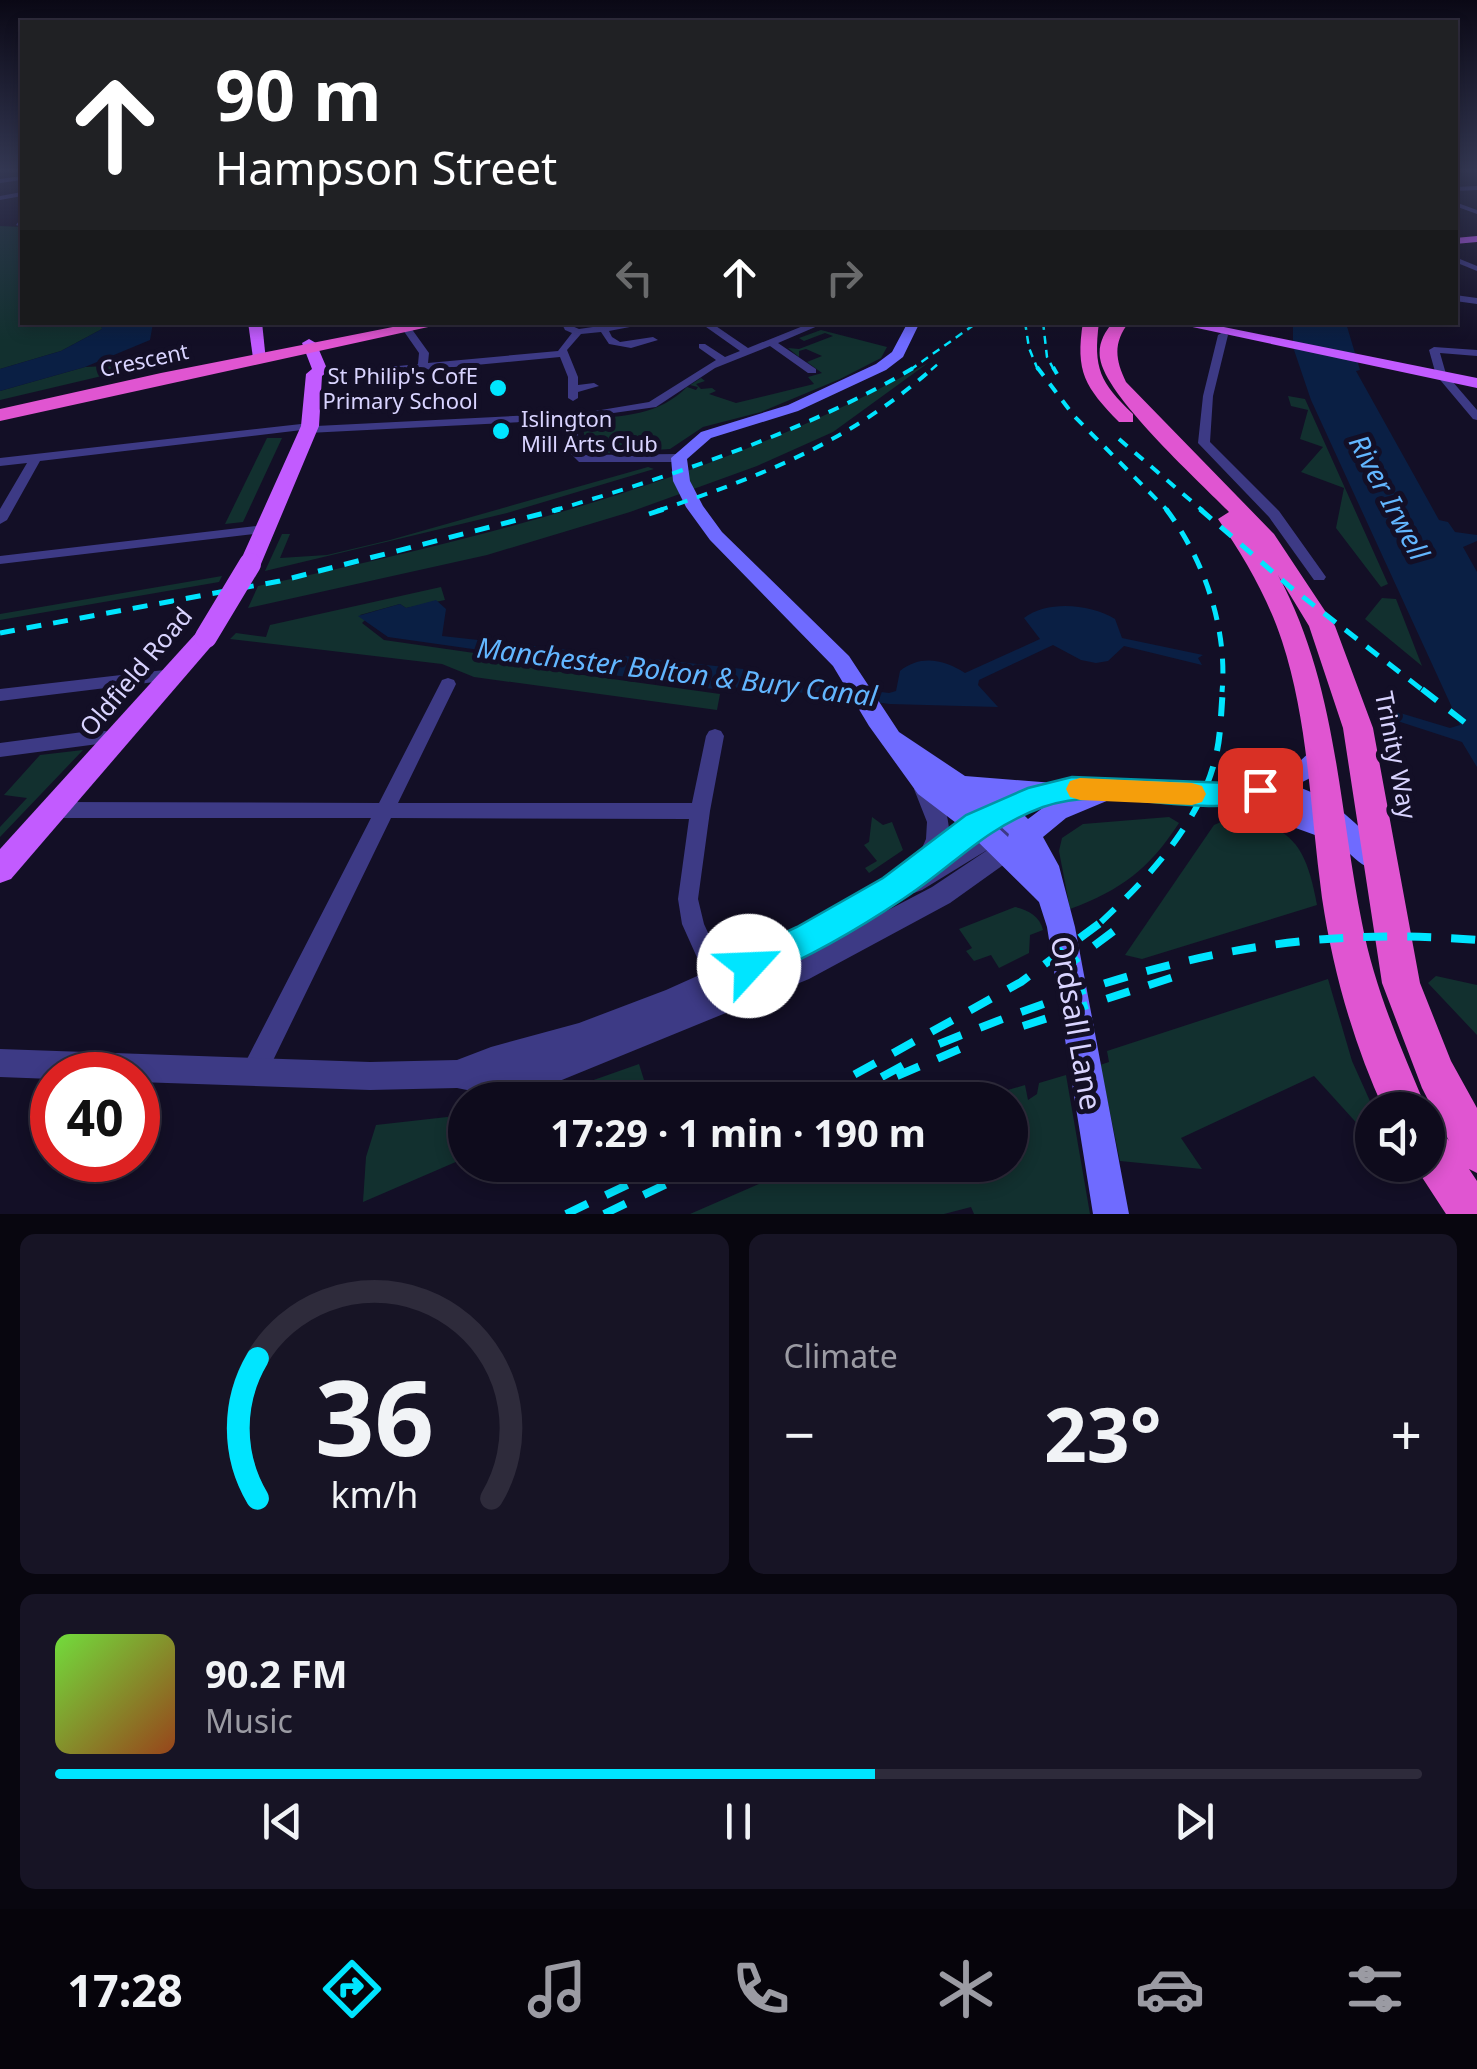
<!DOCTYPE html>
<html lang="en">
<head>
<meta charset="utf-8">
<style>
  :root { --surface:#0e0b1c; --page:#171425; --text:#f1f3f6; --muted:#9b9ba3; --line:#2e2b3b; --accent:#00e5ff }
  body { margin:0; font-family:"Noto Sans",sans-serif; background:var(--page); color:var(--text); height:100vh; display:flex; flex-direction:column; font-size:38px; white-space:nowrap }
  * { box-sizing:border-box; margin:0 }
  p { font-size:32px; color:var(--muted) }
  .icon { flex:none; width:55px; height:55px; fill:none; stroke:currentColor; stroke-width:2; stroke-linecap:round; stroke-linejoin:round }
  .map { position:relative; height:1214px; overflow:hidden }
  .side { display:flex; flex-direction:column; gap:20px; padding:20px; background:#08060f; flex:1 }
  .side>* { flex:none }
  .guide { position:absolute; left:20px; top:20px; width:1438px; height:305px; border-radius:0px; box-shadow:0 5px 15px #0003,0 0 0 2px var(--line); background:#202124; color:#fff; overflow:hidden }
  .buttons { position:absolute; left:1355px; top:1092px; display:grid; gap:20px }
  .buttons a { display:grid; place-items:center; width:90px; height:90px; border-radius:50%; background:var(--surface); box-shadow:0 5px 15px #0003,0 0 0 2px var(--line); font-size:50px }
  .speed { position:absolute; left:30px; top:1052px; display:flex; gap:20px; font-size:50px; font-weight:700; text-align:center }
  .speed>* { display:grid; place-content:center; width:130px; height:130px; border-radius:50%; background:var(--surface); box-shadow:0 5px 15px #0003,0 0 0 2px var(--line); line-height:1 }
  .speed .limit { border:15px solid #d22; background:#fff; color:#111 }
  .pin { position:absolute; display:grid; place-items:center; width:85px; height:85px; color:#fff; margin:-42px; border-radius:20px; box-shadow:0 5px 15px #0006 }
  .me { position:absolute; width:110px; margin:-55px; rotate:65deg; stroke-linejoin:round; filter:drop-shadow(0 0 8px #0008) }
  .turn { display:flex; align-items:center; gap:35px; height:210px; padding:0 30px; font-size:45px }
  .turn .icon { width:130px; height:130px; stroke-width:2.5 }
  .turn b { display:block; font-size:70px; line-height:85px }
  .lanes { display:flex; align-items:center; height:95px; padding:0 30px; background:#0003; justify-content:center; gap:50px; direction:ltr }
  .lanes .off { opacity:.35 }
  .big { font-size:75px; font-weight:700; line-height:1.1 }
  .side .widget { flex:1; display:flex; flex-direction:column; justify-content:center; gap:15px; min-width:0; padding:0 35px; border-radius:15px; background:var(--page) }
  .side .dial { align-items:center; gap:0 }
  .dial svg { height:260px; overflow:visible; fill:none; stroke:var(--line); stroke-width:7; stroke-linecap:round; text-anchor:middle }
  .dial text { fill:var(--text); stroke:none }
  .song { display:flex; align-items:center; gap:30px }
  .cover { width:120px; height:120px; border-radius:15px; background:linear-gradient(135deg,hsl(100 70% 55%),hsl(20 70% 35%)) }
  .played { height:10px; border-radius:5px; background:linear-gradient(90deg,var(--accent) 60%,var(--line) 60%) }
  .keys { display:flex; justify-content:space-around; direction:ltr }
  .heat { display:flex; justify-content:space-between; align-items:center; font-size:55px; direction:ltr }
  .side .tiles { flex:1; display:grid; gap:20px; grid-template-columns:1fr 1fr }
  .widget:last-child { grid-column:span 2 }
  .trip { position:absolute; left:448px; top:1082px; width:580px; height:100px; border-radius:50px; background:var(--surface); box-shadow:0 5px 15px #0003,0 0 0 2px var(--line); font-weight:700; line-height:100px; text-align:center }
  .menu { display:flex; height:160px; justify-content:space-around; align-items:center; background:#06040b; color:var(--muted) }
  .menu .icon { width:70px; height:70px }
  .menu .selected { color:var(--accent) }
  .menu b { font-size:45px; color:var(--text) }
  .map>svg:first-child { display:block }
  .green { fill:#12302f }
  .water { fill:#0a1f44 }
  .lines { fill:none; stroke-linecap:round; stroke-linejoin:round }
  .minor { fill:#3d3a85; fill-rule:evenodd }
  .tertiary { fill:#3d3a85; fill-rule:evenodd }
  .secondary { fill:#6f6bff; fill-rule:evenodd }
  .primary { fill:#c25bff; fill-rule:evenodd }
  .trunk { fill:#e055d1; fill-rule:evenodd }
  .rail-far4 { stroke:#00e5ff; stroke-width:2.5; stroke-dasharray:8 6; stroke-linecap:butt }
  .rail-far3 { stroke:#00e5ff; stroke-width:4; stroke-dasharray:11 10; stroke-linecap:butt }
  .rail-far2 { stroke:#00e5ff; stroke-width:5; stroke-dasharray:15 12; stroke-linecap:butt }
  .rail-far1 { stroke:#00e5ff; stroke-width:6; stroke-dasharray:19 16; stroke-linecap:butt }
  .rail { stroke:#00e5ff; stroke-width:8; stroke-dasharray:24 20; stroke-linecap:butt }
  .primary-bridge { stroke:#c25bff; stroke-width:22 }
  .route { fill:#00e5ff; stroke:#0095a6; stroke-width:2.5 }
  .slow { fill:#f59e0b }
  .poi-dot { fill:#00e5ff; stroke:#130f26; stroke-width:4 }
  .labels { text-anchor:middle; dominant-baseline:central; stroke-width:10; stroke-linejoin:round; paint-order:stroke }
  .far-street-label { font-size:22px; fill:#d9d4ff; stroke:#130f26 }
  .far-poi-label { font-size:22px; fill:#d9d4ff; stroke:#130f26; text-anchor:end }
  .street-label { font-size:25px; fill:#d9d4ff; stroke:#130f26 }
  .water-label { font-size:28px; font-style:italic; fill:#62b6ff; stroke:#130f26 }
  .near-street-label { font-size:30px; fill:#d9d4ff; stroke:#130f26 }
</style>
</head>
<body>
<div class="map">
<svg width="1477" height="1214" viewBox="0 0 1477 1214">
  <rect width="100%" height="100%" fill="#130f26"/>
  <!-- green -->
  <g class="green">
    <polygon points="0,226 22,227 22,322 101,323 102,329 61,351 0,369"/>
    <path d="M821,330l66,17 -6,11 -41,21 -79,33 -58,15 -33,22 -77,5 -6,-4 -5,-27 5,-4c38,-3 72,-4 100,-32l9,3 2,-3 -8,-2 11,-7 4,3 -9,3 5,5 11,-1 4,3 -7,3 27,9 78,-19 -6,-7 14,-4 -15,-11 15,-6 -16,-7 -7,2v6l-11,-9 11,1 34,-13 -8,-3 -21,8 -5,-3z"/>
    <path d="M928,363l-95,69 -76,34 -127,46 -143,43 -239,53 10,-22c233,-49 461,-107 670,-223z"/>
    <polygon points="133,365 136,368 0,400 0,391 85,367"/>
    <polygon points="1288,396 1305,399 1388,584 1381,587 1336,528 1344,488 1301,472 1323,447 1300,439 1308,410 1291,406"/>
    <polygon points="267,438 282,438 243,522 225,524"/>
    <polygon points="648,467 654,469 507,513 265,571 282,534 290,534 280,558 327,555 390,540"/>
    <polygon points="222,576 219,582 0,620 0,614"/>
    <polygon points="441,587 445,600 406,608 400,604 360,615 365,620 362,623 384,640 502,657 505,664 720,694 717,710 474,677 442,664 230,639 236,633 266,637 270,625"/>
    <polygon points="1382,598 1396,599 1422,666 1365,619"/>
    <polygon points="83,750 0,837 0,827 27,798 4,795 40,755"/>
    <path d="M1235,816c60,11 71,32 82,89l-175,54 -17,-4 89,-130z"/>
    <polygon points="872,817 883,825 892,822 903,850 869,873 865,868 877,861 864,845 869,842"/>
    <path d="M1169,817l10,6c-30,46 -58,67 -109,86l-11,-58 3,-13 21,-14z"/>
    <path d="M1015,907c13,3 25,9 28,23l-13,5 -1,18 -30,15 -8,-13 -17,6 -8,-10 6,-3 -13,-19z"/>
    <polygon points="1436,976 1477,985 1477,1035 1428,983"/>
    <polygon points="1328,979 1352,1061 1374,1110 1372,1140 1314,1076 1181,1138 1202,1169 1120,1161 1100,1065 1109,1062 1107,1051"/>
    <polygon points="639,1064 644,1080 597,1100 537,1100"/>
    <polygon points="1066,1075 1090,1214 974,1214 971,1207 944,1214 690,1214 802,1165 1010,1165 1010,1100 974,1100 1025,1085 1028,1100 1037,1094 1039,1083"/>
    <polygon points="465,1115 465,1158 363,1202 366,1157 376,1125"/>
  </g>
  <!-- water -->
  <g class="water">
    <polygon points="101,323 153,323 150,340 85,367 0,391 0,369 61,351 102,329"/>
    <polygon points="1293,323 1346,323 1360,370 1356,371 1439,520 1448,522 1455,532 1477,535 1477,541 1463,547 1477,572 1477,767 1462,742 1379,715 1377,706 1450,728 1460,725 1311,400 1293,347"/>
    <path d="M436,600l10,9 -4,27 301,33 13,7 133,17 7,-2 4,-20c21,-17 45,-11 65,2l75,-34 -16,-21c24,-18 66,-14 91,1l7,19 81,17 -5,3 4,7 -78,-19 -16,15 -12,2 -15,-3 -28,-15 -74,35 -1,5 20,22 -108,-3 -141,-18 -28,4 -209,-29 -4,-7 -120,-17 -30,-21 42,-12 6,4z"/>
  </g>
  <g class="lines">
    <!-- minor -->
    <g class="minor">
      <polygon points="22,176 22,180 0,183 0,179"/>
      <polygon points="1477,186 1477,190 1455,191 1455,187"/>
      <polygon points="22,192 22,196 0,200 0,196"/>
      <polygon points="1455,202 1477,210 1477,214 1455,206"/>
      <polygon points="19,221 22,221 22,227 16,225"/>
      <polygon points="1455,257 1477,266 1477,271 1455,262"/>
      <polygon points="1455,295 1477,298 1477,304 1455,301"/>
      <polygon points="561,322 571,322 572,326 579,329 627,322 656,322 609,331 612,337 620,342 653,337 658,340 631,348 609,344 601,332 581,334 567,350 578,377 578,385 594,383 599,386 578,392 578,398 573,401 568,398 568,377 560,357 359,376 354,373 359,370 418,364 419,353 403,330 408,327 411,328 429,353 428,363 558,351 572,333 565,330"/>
      <polygon points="699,322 710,322 748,348 813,322 827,322 778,343 816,369 816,373 808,373 770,346 715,368 656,407 585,417 583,415 589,412 649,402 716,360 699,348 699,344 705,344 725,357 740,351"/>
      <polygon points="1223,332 1228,335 1213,396 1210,442 1279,511 1326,577 1324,580 1314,580 1269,517 1198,443 1203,396 1218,335"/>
      <polygon points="1434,347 1477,350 1477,356 1440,353 1446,374 1477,410 1477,420 1473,419 1436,375 1429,350"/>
      <polygon points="573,413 579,416 574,419 583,453 586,455 679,454 685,458 679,462 579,462 571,454 563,420 308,433 302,430 40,461 7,520 0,524 0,509 27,463 0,466 0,458 310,423 316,426"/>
      <polygon points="265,525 272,529 270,532 0,564 0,556"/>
      <polygon points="173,669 179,671 181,675 179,679 0,701 0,689"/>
      <polygon points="448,678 454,680 456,684 398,803 692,803 706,736 709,731 715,729 721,731 724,736 710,811 698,899 704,924 732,985 729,993 721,996 713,993 682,924 678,899 689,819 391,818 263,1081 254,1084 245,1081 242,1072 245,1063 371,818 56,818 49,815 46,810 49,805 56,802 379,803 440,684 442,680"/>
      <polygon points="98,730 123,734 126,739 123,744 117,746 98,744 0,757 0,743"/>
    </g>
    <!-- tertiary -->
    <path class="tertiary" d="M925,780l8,3c8,16 16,31 16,49l28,-17 8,2 3,7 -3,6 26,-6 23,4 3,7 -3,7 -8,3 -15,-2 6,8 -4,7 -63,45 -141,76 -257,105 -65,10 -30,-6 -87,2 -232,-8v-7h-86v4l-52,-2v-28l370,13 87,-2 34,-13 88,-24 87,-33 109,-49 73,-38 70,-46 8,-18 1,-17 -13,-33 3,-6zM992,847l-60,40 -141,74 -21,9 60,-31 78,-48 6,2 8,-3z"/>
    <!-- secondary -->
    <path class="secondary" d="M908,322h12l-17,35 -17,13 -88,41 -87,27 -24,21 3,22 13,25 19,26 127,124 50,76 66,44 89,7 18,-4 180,5 47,-22 15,-14 8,-2 8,2 4,7c-9,17 -23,23 -40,31 39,10 64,41 93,67l4,8 -4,8c-22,8 -43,-23 -59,-37l-13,3 -83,-30 -123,-5 -43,18 -23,19 16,29 16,61 54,287h-36l-46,-287 -8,-25 -6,-6 -65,-64 -50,-38 -49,-68 -36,-60 -123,-126 -24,-33 -13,-26 -2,-23 30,-26 87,-27 88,-41 16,-12zM1048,804l-20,15 -5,-5zM999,825l10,9 -1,3 -12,-11z"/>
    <!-- primary -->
    <g class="primary">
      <polygon points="1477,236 1477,242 1455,244 1455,238"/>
      <polygon points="248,322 262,322 266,361 253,358"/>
      <polygon points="1169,322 1199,322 1477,378 1477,388"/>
      <polygon points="309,339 316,343 328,371 322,376 319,426 261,564 250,570 242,569 239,564 301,426 306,374 312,369 302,343"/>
      <polygon points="206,629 214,631 218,637 214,643 11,879 0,883 0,849 198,631"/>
    </g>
    <!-- trunk -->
    <g class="trunk">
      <polygon points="418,322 451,322 0,421 0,409 161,373"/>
      <path d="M1083,322h16c-6,47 1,60 34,92v8h-14c-34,-35 -44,-50 -36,-100z"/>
      <path d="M1113,322h16c-16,21 -14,37 -3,60l148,152 61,92 38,102 47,255 31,78 26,47v65l-8,-4 8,12v33h-31l-32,-49h14v-38l15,6 6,8 -27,-53 -40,-105 -39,-255 -34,-102 -31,-51c59,109 60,229 84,348 13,67 39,125 65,187h-43c-31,-68 -51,-139 -62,-212 -12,-87 -13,-174 -40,-257 -15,-45 -38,-84 -64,-122l11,-7c-30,-31 -124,-116 -129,-154 -2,-14 4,-25 13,-36z"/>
    </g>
    <!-- rail-far4 -->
    <g class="rail-far4">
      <polyline points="1025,322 1029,348 1038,370"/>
      <polyline points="1043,322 1047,357 1054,370"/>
      <polyline points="910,370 978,322"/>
      <polyline points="931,370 939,363"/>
    </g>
    <!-- rail-far3 -->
    <g class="rail-far3">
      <polyline points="1037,367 1074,416 1168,511"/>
      <polyline points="1053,367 1057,374"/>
      <polyline points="1119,439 1203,511"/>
      <path d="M552,511c123,-36 251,-78 363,-144"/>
      <path d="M657,511c105,-35 193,-69 277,-144"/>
    </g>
    <!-- rail-far2 -->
    <g class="rail-far2">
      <path d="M1166,509c38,50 62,120 56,183"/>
      <polyline points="1200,509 1289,586 1425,692"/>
      <polyline points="649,514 664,509"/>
      <polyline points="0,633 280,581 560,509"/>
    </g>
    <!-- rail-far1 -->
    <g class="rail-far1">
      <polyline points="1422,689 1477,732"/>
      <path d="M1101,922c49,-46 102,-102 116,-171 4,-20 4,-41 6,-62"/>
    </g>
    <!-- rail -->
    <g class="rail">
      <polyline points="1059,972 1115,930"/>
      <polyline points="1023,1026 1180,975"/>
      <path d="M939,1044c186,-75 335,-121 538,-104"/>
      <polyline points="897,1076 962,1048"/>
      <polyline points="816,1096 1021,982 1104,920"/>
      <polyline points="843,1098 909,1062"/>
      <polyline points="566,1214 669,1165"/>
      <polyline points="604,1214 706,1165"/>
    </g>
    <!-- primary-bridge -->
    <polyline class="primary-bridge" points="206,637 250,564"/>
  </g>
  <!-- sky -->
  <linearGradient id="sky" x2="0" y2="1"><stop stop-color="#0a0815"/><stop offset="0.5" stop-color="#333752"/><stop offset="1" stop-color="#333752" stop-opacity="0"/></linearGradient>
  <rect width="1477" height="340" fill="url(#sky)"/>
  <!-- route -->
  <path class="route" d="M1072,777l157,6 31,-4 10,4 4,7 -4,8c-72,24 -158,-16 -227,9 -62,23 -89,59 -140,92 -48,32 -100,62 -154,83l-12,-4 -5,-12 5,-11 60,-28 86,-49 83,-63 62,-27z"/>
  <!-- slow -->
  <polygon class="slow" points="1080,778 1192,783 1202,786 1206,794 1202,802 1192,805 1080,800 1070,797 1066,789 1070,781"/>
  <!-- markers -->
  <g class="poi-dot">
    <circle cx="498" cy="388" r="10"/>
    <circle cx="501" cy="431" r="10"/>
  </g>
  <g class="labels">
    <!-- far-street labels -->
    <g class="far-street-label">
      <text transform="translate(144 359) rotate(-12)">Crescent</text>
    </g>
    <!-- far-poi labels -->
    <g class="far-poi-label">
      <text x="478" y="375">St Philip's CofE<tspan x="478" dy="25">Primary School</tspan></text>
      <text x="521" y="418" text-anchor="start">Islington<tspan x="521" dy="25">Mill Arts Club</tspan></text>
    </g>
    <!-- street labels -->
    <g class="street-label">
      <text transform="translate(135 671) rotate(-50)">Oldfield Road</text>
      <text transform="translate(1397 755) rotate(79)">Trinity Way</text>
    </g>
    <!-- water labels -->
    <g class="water-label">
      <text transform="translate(1390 497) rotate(62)">River Irwell</text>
      <text transform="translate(677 671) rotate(7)">Manchester Bolton &amp; Bury Canal</text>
    </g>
    <!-- near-street labels -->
    <g class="near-street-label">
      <text transform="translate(1077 1023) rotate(80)">Ordsall Lane</text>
    </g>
  </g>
</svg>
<div class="buttons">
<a><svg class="icon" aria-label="sound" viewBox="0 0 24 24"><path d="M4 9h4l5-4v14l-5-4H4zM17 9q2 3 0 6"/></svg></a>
</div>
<div class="speed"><div class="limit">40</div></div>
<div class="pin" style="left:1260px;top:790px;background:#d93025"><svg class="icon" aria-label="arrive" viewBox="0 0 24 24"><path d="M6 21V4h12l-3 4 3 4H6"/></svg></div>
<svg class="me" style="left:749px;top:966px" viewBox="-20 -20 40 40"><circle r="19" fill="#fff"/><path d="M0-13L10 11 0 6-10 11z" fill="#00e5ff"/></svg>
<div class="trip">17:29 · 1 min · 190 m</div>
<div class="guide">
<div class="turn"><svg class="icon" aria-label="ahead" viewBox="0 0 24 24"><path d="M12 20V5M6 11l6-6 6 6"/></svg><div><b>90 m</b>Hampson Street</div></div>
<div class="lanes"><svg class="icon off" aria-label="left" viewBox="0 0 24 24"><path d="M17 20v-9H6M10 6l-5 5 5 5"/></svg><svg class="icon" aria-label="ahead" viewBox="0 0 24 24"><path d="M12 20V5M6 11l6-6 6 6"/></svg><svg class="icon off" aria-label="right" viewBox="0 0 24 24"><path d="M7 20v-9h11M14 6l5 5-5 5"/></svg></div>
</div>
</div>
<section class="side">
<div class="tiles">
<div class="widget dial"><svg viewBox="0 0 100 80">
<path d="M14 69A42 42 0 1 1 86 69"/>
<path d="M14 69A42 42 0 0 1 14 26" stroke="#00e5ff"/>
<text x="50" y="56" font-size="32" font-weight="700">36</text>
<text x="50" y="72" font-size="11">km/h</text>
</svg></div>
<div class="widget"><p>Climate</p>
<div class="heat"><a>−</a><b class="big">23°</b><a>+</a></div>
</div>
<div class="widget">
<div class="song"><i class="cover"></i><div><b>90.2 FM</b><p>Music</p></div></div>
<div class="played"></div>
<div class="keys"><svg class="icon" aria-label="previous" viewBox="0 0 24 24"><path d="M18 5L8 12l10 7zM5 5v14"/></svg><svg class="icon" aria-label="pause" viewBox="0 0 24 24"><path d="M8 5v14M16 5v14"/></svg><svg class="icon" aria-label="next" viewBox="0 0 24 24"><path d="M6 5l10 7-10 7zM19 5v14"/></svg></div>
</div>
</div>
</section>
<nav class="menu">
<b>17:28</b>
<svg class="icon selected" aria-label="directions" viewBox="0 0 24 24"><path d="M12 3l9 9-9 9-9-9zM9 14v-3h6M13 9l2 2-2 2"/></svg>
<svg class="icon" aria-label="music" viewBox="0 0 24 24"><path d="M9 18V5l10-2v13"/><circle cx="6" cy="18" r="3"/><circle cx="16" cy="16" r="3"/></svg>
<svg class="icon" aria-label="phone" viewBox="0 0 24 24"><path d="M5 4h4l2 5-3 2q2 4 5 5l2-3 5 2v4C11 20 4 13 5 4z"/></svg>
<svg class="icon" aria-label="climate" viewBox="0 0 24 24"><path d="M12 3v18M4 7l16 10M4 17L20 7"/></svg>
<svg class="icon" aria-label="car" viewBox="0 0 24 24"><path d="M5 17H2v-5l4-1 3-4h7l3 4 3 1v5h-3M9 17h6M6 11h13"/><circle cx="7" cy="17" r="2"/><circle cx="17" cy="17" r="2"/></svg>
<svg class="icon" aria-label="filters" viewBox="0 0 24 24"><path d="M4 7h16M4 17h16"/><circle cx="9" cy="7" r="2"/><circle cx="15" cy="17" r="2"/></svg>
</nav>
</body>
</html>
